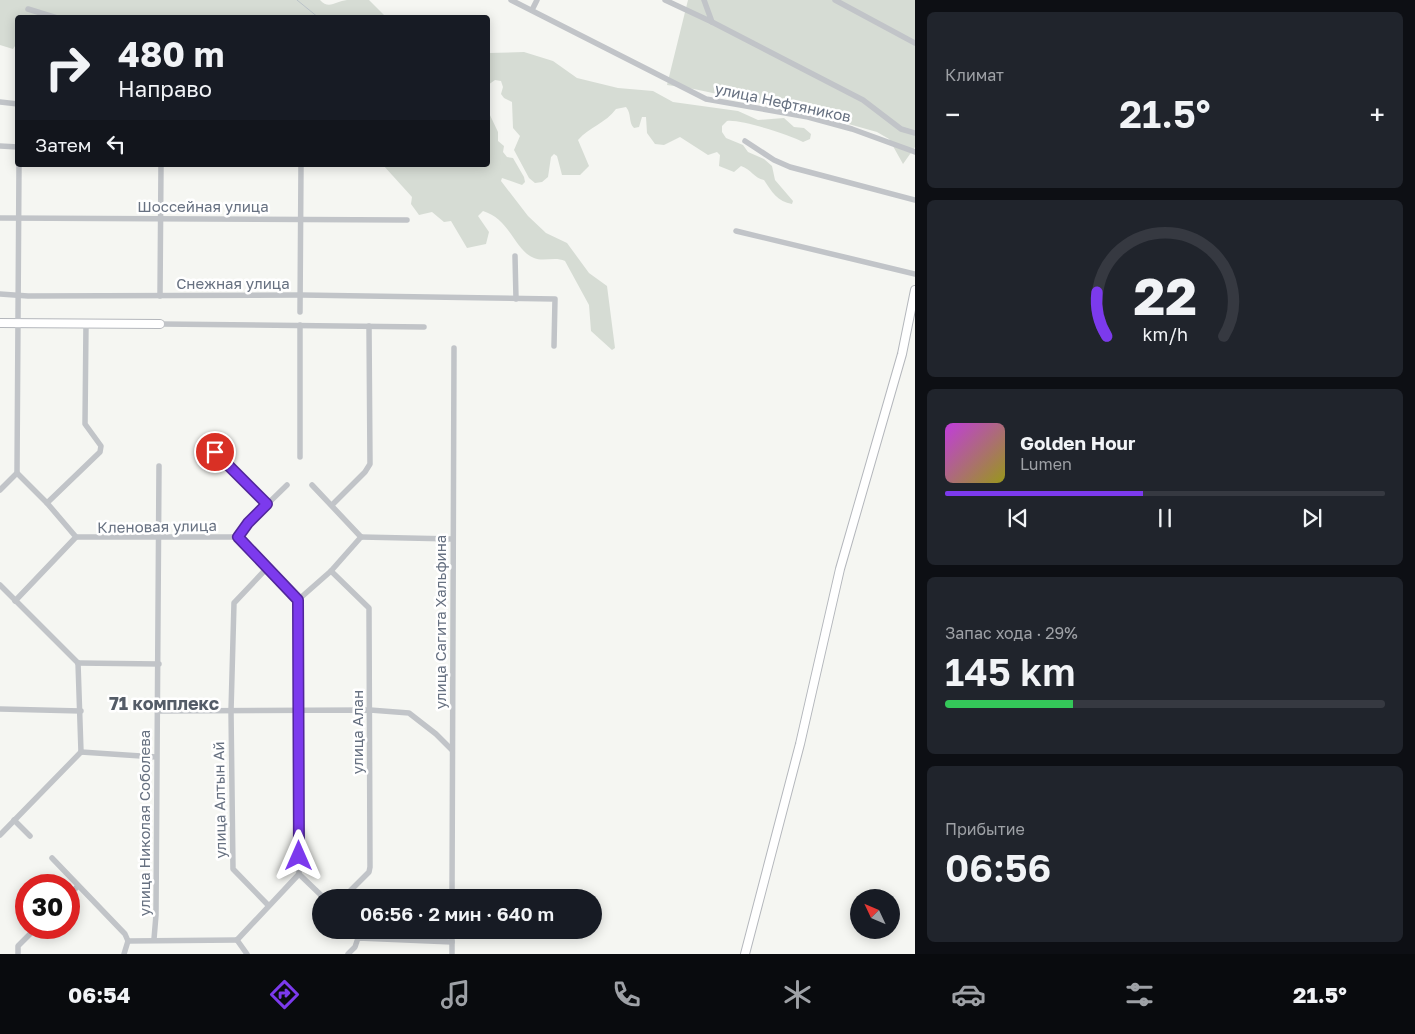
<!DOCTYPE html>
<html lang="ru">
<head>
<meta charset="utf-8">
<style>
  :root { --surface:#171b24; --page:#20242c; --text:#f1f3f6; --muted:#9ea1a6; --line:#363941; --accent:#7c3aed }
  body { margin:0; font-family:"Golos Text",sans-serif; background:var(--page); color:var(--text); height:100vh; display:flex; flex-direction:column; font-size:19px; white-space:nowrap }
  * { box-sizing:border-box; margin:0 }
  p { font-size:16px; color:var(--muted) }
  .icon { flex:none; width:28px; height:28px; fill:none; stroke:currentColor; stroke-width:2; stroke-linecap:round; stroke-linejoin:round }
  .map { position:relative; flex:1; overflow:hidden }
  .side { display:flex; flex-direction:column; gap:12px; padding:12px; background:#0d0f14; width:500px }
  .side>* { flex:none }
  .top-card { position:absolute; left:15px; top:15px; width:475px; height:152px; border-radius:5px; box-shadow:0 2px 12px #0003; background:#171b24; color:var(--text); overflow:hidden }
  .needle { width:32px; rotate:314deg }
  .buttons { position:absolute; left:850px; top:889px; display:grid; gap:10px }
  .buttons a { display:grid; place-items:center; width:50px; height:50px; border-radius:50%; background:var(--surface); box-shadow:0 2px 12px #0003; font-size:25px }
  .speed { position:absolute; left:15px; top:874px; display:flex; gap:10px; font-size:25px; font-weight:700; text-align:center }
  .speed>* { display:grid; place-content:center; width:65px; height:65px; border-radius:50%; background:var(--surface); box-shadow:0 2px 12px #0003; line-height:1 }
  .speed .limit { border:8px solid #d22; background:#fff; color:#111 }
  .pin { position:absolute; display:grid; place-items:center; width:42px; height:42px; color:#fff; margin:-21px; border:2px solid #fff; border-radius:50%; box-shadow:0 1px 5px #0007 }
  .me { position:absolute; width:55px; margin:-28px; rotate:0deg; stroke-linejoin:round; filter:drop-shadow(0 0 4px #0008) }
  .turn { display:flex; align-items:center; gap:18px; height:105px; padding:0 20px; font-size:22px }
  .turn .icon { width:65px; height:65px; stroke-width:2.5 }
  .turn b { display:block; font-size:35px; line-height:42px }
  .then { display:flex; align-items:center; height:48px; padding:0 20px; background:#0003; gap:10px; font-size:19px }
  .big { font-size:38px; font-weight:600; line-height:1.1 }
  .side .card { flex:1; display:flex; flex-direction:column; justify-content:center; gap:8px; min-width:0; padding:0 18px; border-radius:8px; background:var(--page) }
  .side .dial { align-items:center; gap:0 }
  .dial svg { height:130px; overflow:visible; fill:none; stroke:var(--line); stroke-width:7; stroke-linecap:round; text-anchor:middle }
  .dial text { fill:var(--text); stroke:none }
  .song { display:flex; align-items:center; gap:15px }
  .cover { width:60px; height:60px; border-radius:8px; background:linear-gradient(135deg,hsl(290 70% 55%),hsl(60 70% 35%)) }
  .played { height:5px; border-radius:2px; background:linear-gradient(90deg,var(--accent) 45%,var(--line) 45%) }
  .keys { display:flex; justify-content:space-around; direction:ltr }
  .heat { display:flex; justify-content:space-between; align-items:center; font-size:28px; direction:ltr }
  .charge { height:8px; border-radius:4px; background:linear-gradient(90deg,#34c759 29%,var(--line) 0) }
  .trip { position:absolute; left:312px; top:889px; width:290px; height:50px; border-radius:25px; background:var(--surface); box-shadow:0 2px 12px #0003; font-weight:600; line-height:50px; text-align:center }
  .tabs { display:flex; height:80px; justify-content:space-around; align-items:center; background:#090b0e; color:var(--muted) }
  .tabs .icon { width:35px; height:35px }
  .tabs .active { color:var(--accent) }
  .tabs b { font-size:22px; color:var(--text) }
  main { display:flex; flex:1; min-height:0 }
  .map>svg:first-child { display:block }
  .green { fill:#d6dcd4 }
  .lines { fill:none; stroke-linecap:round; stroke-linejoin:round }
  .stream { stroke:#bbc3c9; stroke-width:1 }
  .secondary-casing { stroke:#b4b7bc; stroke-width:10 }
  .street { stroke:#c1c4c8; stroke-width:5.5 }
  .secondary { stroke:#fff; stroke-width:8 }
  .route-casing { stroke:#51269a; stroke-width:12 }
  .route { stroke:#7c3aed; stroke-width:9 }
  .labels { text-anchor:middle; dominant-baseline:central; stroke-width:5; stroke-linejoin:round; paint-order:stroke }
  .street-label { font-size:15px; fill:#677181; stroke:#fff }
  .quarter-label { font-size:18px; font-weight:bold; fill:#545c67; stroke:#fff }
</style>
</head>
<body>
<main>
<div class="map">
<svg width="915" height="954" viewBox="0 0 915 954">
  <rect width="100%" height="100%" fill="#f5f6f2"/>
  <!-- green -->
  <g class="green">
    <path d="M0,0h320c9,10 16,1 27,0 7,0 15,0 22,0l17,17 -368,1 -1,25 -4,6 -13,-4z"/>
    <polygon points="688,0 915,0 915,147 903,164 889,139 877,132 820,116 694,89 667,85"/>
    <path d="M524,52l29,9 24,17 41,10 35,3 20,11 65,9 20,9 26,-2 10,9 10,1 7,6 -1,5 -7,3c-13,-7 -62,-23 -76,-21l-5,5v6l4,6 17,7 5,7 16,7 8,7 3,14 18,21 -1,3c-14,-2 -21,-13 -28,-24 -10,-2 -13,-11 -23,-14l-7,6 -15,-6 1,-11 -3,-3 -9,3 -28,-18 -16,8 -9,-1 -8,-11 -1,-16h-4l-3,10 -5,1c-6,-6 -2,-14 -8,-21l-10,2c-10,14 -27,18 -38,31l11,26 -9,9h-18l-5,-19 -3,-2 -3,3 -3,20 -6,5 -7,1 -6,-5 -15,-28 6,-14 -7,-8 -1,-26 -8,-4 -3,-4 2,-7 -2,-6 -6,-1 -7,5v-32z"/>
    <path d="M488,111l10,21v9l6,5 -1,6 4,5 6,1 11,19 1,5 -3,3 -20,-7 -1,3 27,35 18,17 21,10 22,30 18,13 8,62 -3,2 -21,-19 -2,-26 -24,-44c-10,-5 -21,1 -31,-3 -19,-7 -24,-39 -51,-47l-5,5 11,16 -3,12 -19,4 -16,-27 -7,1 -12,-10 -13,3 -8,-11 1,-7 -29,-32h105z"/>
  </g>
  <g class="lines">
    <!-- stream -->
    <polyline class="stream" points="297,0 319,18"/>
    <!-- secondary casing -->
    <g class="secondary-casing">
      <g id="secondary">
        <polyline points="0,323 160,324"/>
        <polyline points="745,954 800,744 840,569 902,354 915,290"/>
      </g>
    </g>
    <!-- street -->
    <g class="street">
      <polyline points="511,0 706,99 808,117 852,129 915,152"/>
      <polyline points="665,0 712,22"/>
      <polyline points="704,0 712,22 863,100 901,129 915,133"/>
      <polyline points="835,0 915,43"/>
      <polyline points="28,9 57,18"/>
      <polyline points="532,10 537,0"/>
      <polyline points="0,102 18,104"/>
      <polyline points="745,141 774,160 790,167 915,200"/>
      <polyline points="0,146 18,147"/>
      <polyline points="0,218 407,220"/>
      <polyline points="736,231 915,274"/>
      <polyline points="515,256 516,299"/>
      <polyline points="0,294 28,296 301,295 555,299 554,346"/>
      <polyline points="160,296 161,165"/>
      <polyline points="300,312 301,165"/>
      <polyline points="160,324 424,327"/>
      <polyline points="215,452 267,504"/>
      <polyline points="300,457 300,325"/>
      <polyline points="312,485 361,537"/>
      <polyline points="0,490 17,473 19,165"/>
      <polyline points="47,503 100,452 101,446 85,424 86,324"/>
      <polyline points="332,505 365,472 370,464 369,326"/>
      <polyline points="76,537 238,537"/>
      <polyline points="238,537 248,523 287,485"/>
      <polyline points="361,537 453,539"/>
      <polyline points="267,568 234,603 231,711 233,869 268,905"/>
      <polyline points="331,571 369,608 370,867 369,872 343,898"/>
      <polyline points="0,585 78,663"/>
      <polyline points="298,600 331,571 361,537"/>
      <polyline points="15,601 76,537 47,503 17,473"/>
      <polyline points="78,663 81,752"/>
      <polyline points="78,663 159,664"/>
      <polyline points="0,709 81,711"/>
      <polyline points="157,711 370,710 409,713 436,734 452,750"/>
      <polyline points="81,752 156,757"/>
      <polyline points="14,820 30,836"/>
      <polyline points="0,835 81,752"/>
      <polyline points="52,858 125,934 128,941"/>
      <polyline points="299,874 324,898"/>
      <polyline points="69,895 78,886"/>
      <polyline points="452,898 454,348"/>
      <polyline points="452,930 452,954"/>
      <polyline points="154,939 156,915 159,466"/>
      <polyline points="237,940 299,874 298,600 238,537"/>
      <polyline points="237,940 247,954"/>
      <polyline points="128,941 237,940"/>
      <polyline points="18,954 18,946 36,928"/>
      <polyline points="124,954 128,941"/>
      <polyline points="348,954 355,947 358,938 452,942"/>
    </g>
    <!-- secondary -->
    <use href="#secondary" class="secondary"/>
  </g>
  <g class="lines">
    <!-- route casing -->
    <g class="route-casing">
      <polyline id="route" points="215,452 267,504 248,523 238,537 298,600 299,856"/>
    </g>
    <!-- route -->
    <use href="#route" class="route"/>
  </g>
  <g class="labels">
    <!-- street labels -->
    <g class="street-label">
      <text transform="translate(783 102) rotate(12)">улица Нефтяников</text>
      <text x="203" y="206">Шоссейная улица</text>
      <text x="233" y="283">Снежная улица</text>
      <text transform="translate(157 526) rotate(-1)">Кленовая улица</text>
      <text transform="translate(440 622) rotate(-90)">улица Сагита Хальфина</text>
      <text transform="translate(357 732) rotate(-90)">улица Алан</text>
      <text transform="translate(219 800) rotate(-91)">улица Алтын Ай</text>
      <text transform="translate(144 823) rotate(-90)">улица Николая Соболева</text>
    </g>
    <!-- quarter labels -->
    <g class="quarter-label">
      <text x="164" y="703">71 комплекс</text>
    </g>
  </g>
</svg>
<div class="buttons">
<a><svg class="needle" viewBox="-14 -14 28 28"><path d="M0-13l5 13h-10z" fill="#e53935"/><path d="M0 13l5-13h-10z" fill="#9ea1a6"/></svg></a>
</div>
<div class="speed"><div class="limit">30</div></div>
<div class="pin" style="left:215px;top:452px;background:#d93025"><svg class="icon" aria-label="arrive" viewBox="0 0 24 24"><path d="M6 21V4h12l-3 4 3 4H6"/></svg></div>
<svg class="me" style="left:299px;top:856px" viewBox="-20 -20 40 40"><path d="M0-17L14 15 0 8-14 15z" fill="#7c3aed" stroke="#fff" stroke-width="4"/></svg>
<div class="trip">06:56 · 2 мин · 640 m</div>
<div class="top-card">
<div class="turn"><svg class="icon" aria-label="right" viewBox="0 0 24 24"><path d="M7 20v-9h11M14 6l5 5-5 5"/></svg><div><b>480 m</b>Направо</div></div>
<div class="then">Затем<svg class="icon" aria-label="left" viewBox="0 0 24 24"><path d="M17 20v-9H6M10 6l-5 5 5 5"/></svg></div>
</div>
</div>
<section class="side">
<div class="card"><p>Климат</p>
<div class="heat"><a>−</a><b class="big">21.5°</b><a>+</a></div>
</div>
<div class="card dial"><svg viewBox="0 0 100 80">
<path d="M14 69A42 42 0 1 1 86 69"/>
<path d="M14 69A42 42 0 0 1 8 42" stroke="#7c3aed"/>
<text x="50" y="56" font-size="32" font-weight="700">22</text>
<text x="50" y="72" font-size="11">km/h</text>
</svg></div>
<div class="card">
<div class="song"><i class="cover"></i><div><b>Golden Hour</b><p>Lumen</p></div></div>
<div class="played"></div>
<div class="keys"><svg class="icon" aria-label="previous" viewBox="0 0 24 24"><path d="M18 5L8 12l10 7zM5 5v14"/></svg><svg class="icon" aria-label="pause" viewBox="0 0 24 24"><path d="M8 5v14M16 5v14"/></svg><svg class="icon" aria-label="next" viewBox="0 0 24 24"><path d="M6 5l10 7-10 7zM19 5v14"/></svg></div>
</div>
<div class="card"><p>Запас хода · 29%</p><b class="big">145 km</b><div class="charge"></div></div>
<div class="card"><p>Прибытие</p><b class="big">06:56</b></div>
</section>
</main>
<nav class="tabs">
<b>06:54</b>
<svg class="icon active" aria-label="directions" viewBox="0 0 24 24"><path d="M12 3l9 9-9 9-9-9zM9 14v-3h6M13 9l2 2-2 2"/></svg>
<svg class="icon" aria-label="music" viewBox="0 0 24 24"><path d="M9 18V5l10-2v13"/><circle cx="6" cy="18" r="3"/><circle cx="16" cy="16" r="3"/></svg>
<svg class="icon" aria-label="phone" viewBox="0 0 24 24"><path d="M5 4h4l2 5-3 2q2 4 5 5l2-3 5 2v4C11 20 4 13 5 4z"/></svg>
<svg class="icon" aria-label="climate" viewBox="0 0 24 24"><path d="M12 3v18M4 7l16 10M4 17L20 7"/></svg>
<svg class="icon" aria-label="car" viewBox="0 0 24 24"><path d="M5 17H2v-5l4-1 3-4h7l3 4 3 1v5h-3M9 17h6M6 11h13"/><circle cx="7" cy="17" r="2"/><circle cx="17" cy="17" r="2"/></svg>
<svg class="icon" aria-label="filters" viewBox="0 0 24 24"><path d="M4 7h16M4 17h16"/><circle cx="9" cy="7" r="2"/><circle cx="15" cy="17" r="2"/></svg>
<b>21.5°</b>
</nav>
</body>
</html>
